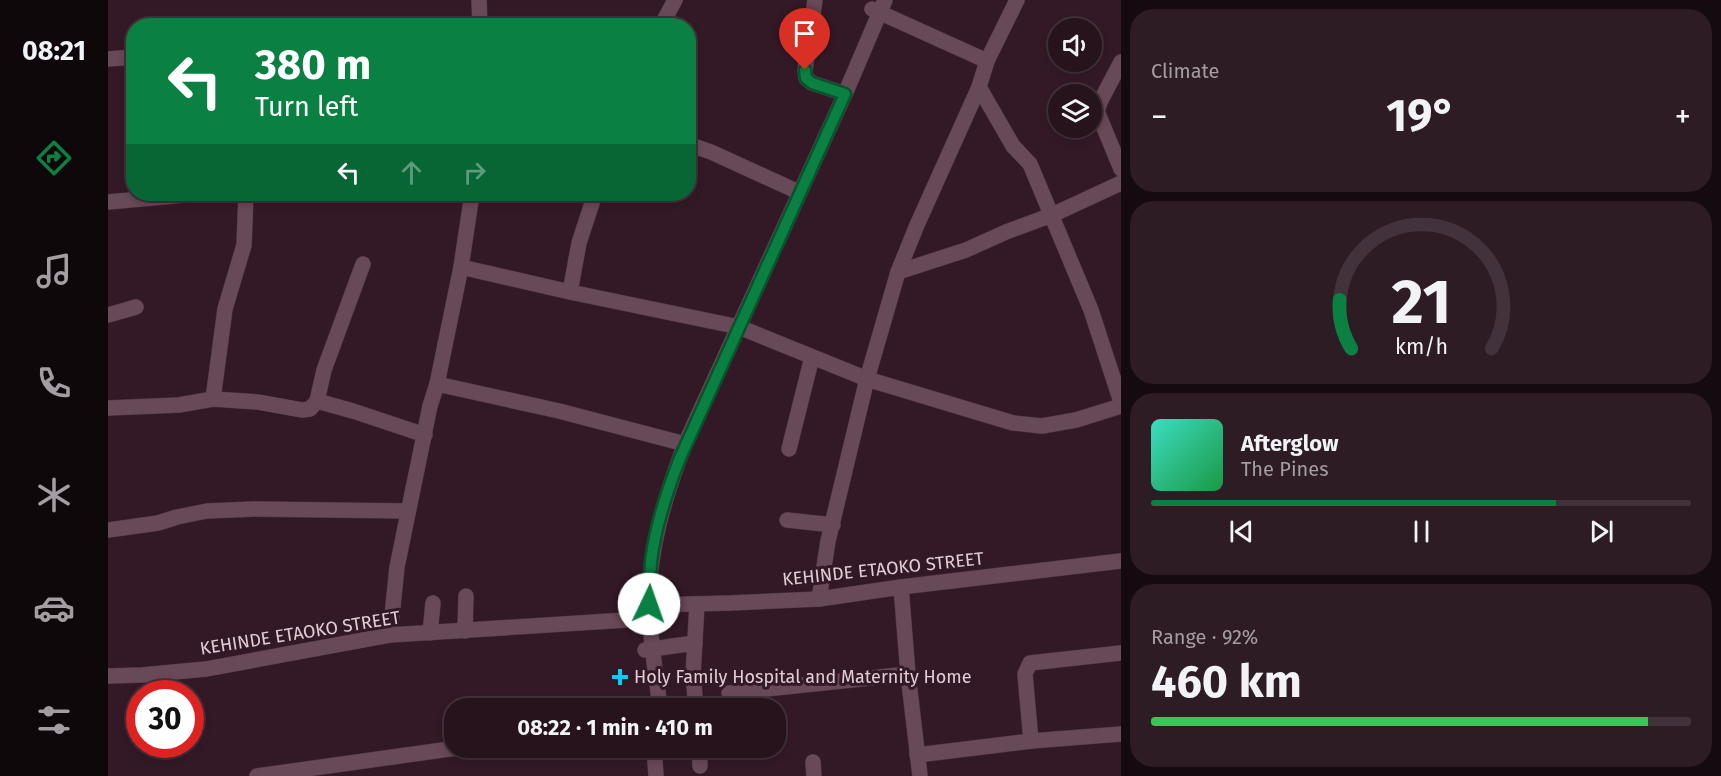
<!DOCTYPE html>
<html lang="en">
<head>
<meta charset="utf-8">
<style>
  :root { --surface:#26131c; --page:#2e1c25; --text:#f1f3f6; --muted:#a49ea3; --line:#42323b; --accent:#0b8043 }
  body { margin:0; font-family:"Fira Sans",sans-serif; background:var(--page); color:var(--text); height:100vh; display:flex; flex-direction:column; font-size:22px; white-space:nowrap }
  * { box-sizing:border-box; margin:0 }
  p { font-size:20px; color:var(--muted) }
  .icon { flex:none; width:33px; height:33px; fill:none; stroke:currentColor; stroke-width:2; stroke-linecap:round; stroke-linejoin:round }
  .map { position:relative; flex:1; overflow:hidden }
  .sheet { display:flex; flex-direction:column; gap:9px; padding:9px; background:#150a0f; width:600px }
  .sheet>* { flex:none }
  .top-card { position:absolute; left:18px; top:18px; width:570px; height:183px; border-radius:24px; box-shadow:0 3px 9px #0003,0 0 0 2px var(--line); background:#0b8043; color:#fff; overflow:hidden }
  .controls { position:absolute; left:940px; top:18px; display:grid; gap:12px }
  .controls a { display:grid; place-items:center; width:54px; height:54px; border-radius:50%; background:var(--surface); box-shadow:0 3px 9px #0003,0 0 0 2px var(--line); font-size:30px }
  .speed { position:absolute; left:18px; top:680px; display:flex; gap:12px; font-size:30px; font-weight:700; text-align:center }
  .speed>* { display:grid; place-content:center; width:78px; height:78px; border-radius:50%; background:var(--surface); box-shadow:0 3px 9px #0003,0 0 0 2px var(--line); line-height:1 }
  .speed .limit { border:9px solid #d22; background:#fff; color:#111 }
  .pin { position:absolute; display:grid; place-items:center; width:51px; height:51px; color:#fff; margin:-62px -26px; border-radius:50% 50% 50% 0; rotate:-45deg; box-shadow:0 0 6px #0007 }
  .pin .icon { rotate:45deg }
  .me { position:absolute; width:66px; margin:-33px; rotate:3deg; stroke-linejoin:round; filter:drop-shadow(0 0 4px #0008) }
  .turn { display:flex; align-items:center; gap:21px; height:126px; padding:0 30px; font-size:27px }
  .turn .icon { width:78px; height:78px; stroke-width:2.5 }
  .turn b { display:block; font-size:42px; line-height:51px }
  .lanes { display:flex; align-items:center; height:57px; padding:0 30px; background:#0003; justify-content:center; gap:30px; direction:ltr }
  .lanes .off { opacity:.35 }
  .big { font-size:45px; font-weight:700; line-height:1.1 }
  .sheet .card { flex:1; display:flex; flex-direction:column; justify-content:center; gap:9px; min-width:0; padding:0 21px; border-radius:24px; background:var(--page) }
  .sheet .dial { align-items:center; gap:0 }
  .dial svg { height:156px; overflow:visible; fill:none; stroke:var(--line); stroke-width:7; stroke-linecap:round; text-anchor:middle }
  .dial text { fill:var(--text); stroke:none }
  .song { display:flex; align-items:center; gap:18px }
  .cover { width:72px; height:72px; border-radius:9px; background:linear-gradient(135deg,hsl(170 70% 55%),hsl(140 70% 35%)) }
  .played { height:6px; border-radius:3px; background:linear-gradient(90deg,var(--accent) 75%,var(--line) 75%) }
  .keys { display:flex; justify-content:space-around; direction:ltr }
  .heat { display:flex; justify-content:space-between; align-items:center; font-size:33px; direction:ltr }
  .charge { height:9px; border-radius:4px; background:linear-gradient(90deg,#34c759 92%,var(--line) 0) }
  .trip { position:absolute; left:336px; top:698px; width:342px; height:60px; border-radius:24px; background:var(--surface); box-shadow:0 3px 9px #0003,0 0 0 2px var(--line); font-weight:700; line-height:60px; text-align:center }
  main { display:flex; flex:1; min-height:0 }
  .menu { display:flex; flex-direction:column; width:108px; justify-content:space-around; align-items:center; background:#0f080b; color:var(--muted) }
  .menu .icon { width:42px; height:42px }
  .menu .on { color:var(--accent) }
  .menu b { font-size:27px; color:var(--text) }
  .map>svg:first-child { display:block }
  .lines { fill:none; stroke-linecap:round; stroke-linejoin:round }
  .minor-casing { stroke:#4d3842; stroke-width:16 }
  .minor { stroke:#684957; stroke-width:15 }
  .route-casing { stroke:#07532c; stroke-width:15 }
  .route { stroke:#0b8043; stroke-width:10 }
  .poi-dot { fill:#07cbf9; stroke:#331926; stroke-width:2 }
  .labels { text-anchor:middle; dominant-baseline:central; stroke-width:6; stroke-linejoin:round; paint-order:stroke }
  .street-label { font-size:18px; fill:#e0cdd5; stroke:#331926 }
  .poi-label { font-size:18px; fill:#e0cdd5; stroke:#331926; text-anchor:start }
</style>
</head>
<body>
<main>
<nav class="menu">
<b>08:21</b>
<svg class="icon on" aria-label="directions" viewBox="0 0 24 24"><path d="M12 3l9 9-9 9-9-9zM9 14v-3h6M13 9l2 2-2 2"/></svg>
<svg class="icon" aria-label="music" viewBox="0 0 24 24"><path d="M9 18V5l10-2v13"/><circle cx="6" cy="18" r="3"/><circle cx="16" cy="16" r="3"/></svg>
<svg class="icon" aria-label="phone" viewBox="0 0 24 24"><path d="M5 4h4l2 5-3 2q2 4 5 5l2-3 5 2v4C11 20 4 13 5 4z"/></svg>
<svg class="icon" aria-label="climate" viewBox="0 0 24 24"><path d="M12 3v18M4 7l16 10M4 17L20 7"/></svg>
<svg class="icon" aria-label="car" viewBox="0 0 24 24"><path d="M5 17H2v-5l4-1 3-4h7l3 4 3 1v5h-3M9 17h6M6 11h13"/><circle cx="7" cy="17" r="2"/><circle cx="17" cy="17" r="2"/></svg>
<svg class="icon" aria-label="filters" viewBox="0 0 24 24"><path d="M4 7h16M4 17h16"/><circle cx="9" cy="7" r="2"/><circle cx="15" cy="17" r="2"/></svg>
</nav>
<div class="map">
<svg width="1013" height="776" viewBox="0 0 1013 776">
  <rect width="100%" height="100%" fill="#331926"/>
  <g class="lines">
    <!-- minor casing -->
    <g class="minor-casing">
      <g id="minor">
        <polyline points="371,0 372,26"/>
        <polyline points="707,0 697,70 698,78 704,83 737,94"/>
        <polyline points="764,9 879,61"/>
        <polyline points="553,26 567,0"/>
        <polyline points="0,59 26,57"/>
        <polyline points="1013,62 993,100 989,111 1013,169"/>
        <polyline points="871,87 905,146 922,164 983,310 1013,402"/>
        <polyline points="580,144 603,152 684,189 691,194"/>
        <polyline points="0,202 88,194"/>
        <polyline points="353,267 462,292 631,327 759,379 905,423 934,426 968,420 1013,406"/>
        <polyline points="790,272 858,250 898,232 944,215 1013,183"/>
        <polyline points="462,292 471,243 487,194"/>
        <polyline points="0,315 28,307"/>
        <polyline points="329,384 451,411 577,444"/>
        <polyline points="105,399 117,309 136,245 138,194"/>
        <polyline points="209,401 216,370 255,264"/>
        <polyline points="0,408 71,405 105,399 150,402 194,410 202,409 209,401 245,411 317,435"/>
        <polyline points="681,449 704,357"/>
        <polyline points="679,520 725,525"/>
        <polyline points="0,530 50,523 69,517 99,511 146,509 300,511"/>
        <polyline points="793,587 800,674 812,776"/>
        <polyline points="711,599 720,541 759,379 790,272 809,225 871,87 879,61 909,0"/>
        <polyline points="541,605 622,603 711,599 793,587 1013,561"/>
        <polyline points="357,631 358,596"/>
        <polyline points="322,633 325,603"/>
        <polyline points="282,635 289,567 322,406 329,384 353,267 364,194"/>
        <polyline points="537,650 587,643"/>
        <polyline points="0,676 34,675 98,669 282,635 534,619"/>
        <polyline points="621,693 800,674"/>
        <path d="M552,708c-4,-34 -10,-68 -11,-102 -1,-56 16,-110 36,-162l160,-350 40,-94"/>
        <polyline points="588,708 585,675 589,604"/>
        <polyline points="923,741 917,674 922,663 1013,653"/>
        <polyline points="546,747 548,776"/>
        <polyline points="591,747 592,766"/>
        <polyline points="809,755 923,741 1013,734"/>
        <polyline points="705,762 706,776"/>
        <polyline points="149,776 356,747"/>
      </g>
    </g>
    <!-- minor -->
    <use href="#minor" class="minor"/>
  </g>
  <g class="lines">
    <!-- route casing -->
    <g class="route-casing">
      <path id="route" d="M541,604c1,-14 1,-28 2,-42 4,-36 16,-71 29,-104l165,-364 -33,-11 -6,-5 -1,-8"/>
    </g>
    <!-- route -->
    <use href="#route" class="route"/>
  </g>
  <!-- markers -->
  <path class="poi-dot" d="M509 668h6v6h6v6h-6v6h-6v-6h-6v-6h6z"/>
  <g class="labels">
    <!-- street labels -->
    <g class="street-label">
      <text transform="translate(775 569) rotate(-6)">KEHINDE ETAOKO STREET</text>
      <text transform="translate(192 633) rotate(-9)">KEHINDE ETAOKO STREET</text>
    </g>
    <!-- poi labels -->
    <g class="poi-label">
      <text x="526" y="677">Holy Family Hospital and Maternity Home</text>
    </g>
  </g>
</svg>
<div class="controls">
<a><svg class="icon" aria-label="sound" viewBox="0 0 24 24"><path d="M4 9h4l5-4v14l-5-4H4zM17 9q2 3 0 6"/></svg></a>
<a><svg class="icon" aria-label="layers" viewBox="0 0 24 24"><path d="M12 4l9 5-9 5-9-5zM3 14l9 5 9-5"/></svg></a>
</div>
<div class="speed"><div class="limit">30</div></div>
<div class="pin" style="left:697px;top:70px;background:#d93025"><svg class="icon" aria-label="arrive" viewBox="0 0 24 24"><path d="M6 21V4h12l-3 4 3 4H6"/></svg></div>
<svg class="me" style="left:541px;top:604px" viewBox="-20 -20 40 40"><circle r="19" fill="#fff"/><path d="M0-13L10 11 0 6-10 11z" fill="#0b8043"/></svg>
<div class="trip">08:22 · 1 min · 410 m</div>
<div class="top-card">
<div class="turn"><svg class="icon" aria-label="left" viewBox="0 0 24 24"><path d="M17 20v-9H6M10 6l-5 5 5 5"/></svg><div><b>380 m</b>Turn left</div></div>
<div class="lanes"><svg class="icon" aria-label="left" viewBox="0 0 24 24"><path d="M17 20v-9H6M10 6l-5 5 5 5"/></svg><svg class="icon off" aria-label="ahead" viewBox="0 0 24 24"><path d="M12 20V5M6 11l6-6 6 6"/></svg><svg class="icon off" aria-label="right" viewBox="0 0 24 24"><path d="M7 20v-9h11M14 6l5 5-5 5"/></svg></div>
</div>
</div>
<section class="sheet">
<div class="card"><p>Climate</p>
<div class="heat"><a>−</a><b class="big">19°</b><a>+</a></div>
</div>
<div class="card dial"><svg viewBox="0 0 100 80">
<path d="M14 69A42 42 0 1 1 86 69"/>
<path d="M14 69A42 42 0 0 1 8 44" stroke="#0b8043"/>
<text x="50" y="56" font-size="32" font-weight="700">21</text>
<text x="50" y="72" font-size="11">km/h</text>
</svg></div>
<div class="card">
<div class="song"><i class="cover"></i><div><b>Afterglow</b><p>The Pines</p></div></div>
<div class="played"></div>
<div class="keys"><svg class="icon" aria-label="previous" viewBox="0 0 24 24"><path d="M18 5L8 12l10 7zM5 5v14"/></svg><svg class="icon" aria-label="pause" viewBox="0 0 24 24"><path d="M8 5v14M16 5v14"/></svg><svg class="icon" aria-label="next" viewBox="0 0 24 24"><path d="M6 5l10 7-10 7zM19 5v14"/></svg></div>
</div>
<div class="card"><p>Range · 92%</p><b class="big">460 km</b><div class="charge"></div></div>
</section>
</main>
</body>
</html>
